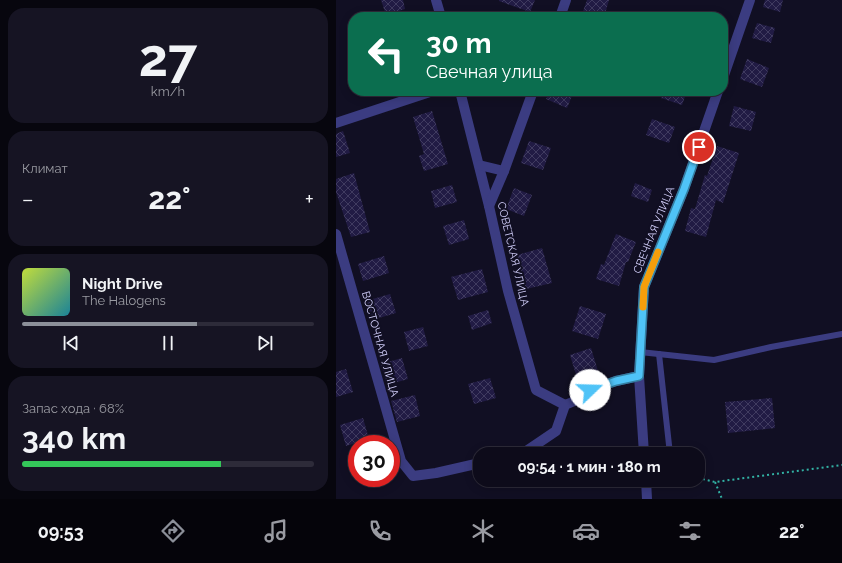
<!DOCTYPE html>
<html lang="ru">
<head>
<meta charset="utf-8">
<style>
  :root { --surface:#0d0b1a; --page:#161423; --text:#f1f3f6; --muted:#9a9ba2; --line:#2d2b39; --accent:#8c9099 }
  body { margin:0; font-family:Raleway,sans-serif; background:var(--page); color:var(--text); height:100vh; display:flex; flex-direction:column; font-size:15px; white-space:nowrap }
  * { box-sizing:border-box; margin:0 }
  p { font-size:13px; color:var(--muted) }
  .icon { flex:none; width:22px; height:22px; fill:none; stroke:currentColor; stroke-width:2; stroke-linecap:round; stroke-linejoin:round }
  .map { position:relative; flex:1; overflow:hidden }
  .details { display:flex; flex-direction:column; gap:8px; padding:8px; background:#07060e; width:336px }
  .details>* { flex:none }
  .top-card { position:absolute; left:12px; top:12px; width:380px; height:84px; border-radius:16px; box-shadow:0 2px 10px #0003,0 0 0 1px var(--line); background:#0b6e4f; color:#fff; overflow:hidden }
  .speed { position:absolute; left:12px; top:435px; display:flex; gap:8px; font-size:20px; font-weight:700; text-align:center }
  .speed>* { display:grid; place-content:center; width:52px; height:52px; border-radius:50%; background:var(--surface); box-shadow:0 2px 10px #0003,0 0 0 1px var(--line); line-height:1 }
  .speed .limit { border:6px solid #d22; background:#fff; color:#111 }
  .pin { position:absolute; display:grid; place-items:center; width:34px; height:34px; color:#fff; margin:-17px; border:2px solid #fff; border-radius:50%; box-shadow:0 1px 4px #0007 }
  .me { position:absolute; width:44px; margin:-22px; rotate:69deg; stroke-linejoin:round; filter:drop-shadow(0 0 3px #0008) }
  .turn { display:flex; align-items:center; gap:14px; height:84px; padding:0 12px; font-size:18px }
  .turn .icon { width:52px; height:52px; stroke-width:2.5 }
  .turn b { display:block; font-size:28px; line-height:34px }
  .big { font-size:30px; font-weight:700; line-height:1.1 }
  .details .card { flex:1; display:flex; flex-direction:column; justify-content:center; gap:6px; min-width:0; padding:0 14px; border-radius:16px; background:var(--page) }
  .details .dial { align-items:center; gap:0 }
  .dial b { font-size:52px; line-height:1 }
  .song { display:flex; align-items:center; gap:12px }
  .cover { width:48px; height:48px; border-radius:6px; background:linear-gradient(135deg,hsl(70 70% 55%),hsl(190 70% 35%)) }
  .played { height:4px; border-radius:2px; background:linear-gradient(90deg,var(--accent) 60%,var(--line) 60%) }
  .keys { display:flex; justify-content:space-around; direction:ltr }
  .heat { display:flex; justify-content:space-between; align-items:center; font-size:22px; direction:ltr }
  .charge { height:6px; border-radius:3px; background:linear-gradient(90deg,#34c759 68%,var(--line) 0) }
  .trip { position:absolute; left:137px; top:447px; width:232px; height:40px; border-radius:16px; background:var(--surface); box-shadow:0 2px 10px #0003,0 0 0 1px var(--line); font-weight:700; line-height:40px; text-align:center }
  .tab-bar { display:flex; height:64px; justify-content:space-around; align-items:center; background:#05040a; color:var(--muted) }
  .tab-bar .icon { width:28px; height:28px }
  .tab-bar .on { color:var(--accent) }
  .tab-bar b { font-size:18px; color:var(--text) }
  main { display:flex; flex:1; min-height:0 }
  .map>svg:first-child { display:block }
  .building { fill:url(#building-cross-hatch) }
  .lines { fill:none; stroke-linecap:round; stroke-linejoin:round }
  .path { stroke:#32b2a4; stroke-width:2; stroke-dasharray:2 3; stroke-linecap:butt }
  .service { stroke:#3b3c81; stroke-width:6 }
  .minor { stroke:#3b3c81; stroke-width:10 }
  .tertiary { stroke:#3b3c81; stroke-width:10 }
  .route-casing { stroke:#337fa1; stroke-width:10 }
  .route { stroke:#4fc3f7; stroke-width:7 }
  .slow { stroke:#f59e0b; stroke-width:7 }
  .labels { text-anchor:middle; dominant-baseline:central; stroke-width:4; stroke-linejoin:round; paint-order:stroke }
  .street-label { font-size:11px; fill:#d5d2fe; stroke:#110f23 }
</style>
</head>
<body>
<main>
<section class="details">
<div class="card dial"><b>27</b><p>km/h</p></div>
<div class="card"><p>Климат</p>
<div class="heat"><a>−</a><b class="big">22°</b><a>+</a></div>
</div>
<div class="card">
<div class="song"><i class="cover"></i><div><b>Night Drive</b><p>The Halogens</p></div></div>
<div class="played"></div>
<div class="keys"><svg class="icon" aria-label="previous" viewBox="0 0 24 24"><path d="M18 5L8 12l10 7zM5 5v14"/></svg><svg class="icon" aria-label="pause" viewBox="0 0 24 24"><path d="M8 5v14M16 5v14"/></svg><svg class="icon" aria-label="next" viewBox="0 0 24 24"><path d="M6 5l10 7-10 7zM19 5v14"/></svg></div>
</div>
<div class="card"><p>Запас хода · 68%</p><b class="big">340 km</b><div class="charge"></div></div>
</section>
<div class="map">
<svg width="506" height="499" viewBox="0 0 506 499">
  <defs>
    <pattern id="building-cross-hatch" width="8" height="8" patternUnits="userSpaceOnUse"><rect width="8" height="8" fill="#211b44"/><path d="M0 0l8 8M0 8l8-8" fill="none" stroke="#403b60"/></pattern>
  </defs>
  <rect width="100%" height="100%" fill="#110f23"/>
  <!-- building -->
  <g class="building">
    <polygon points="45,0 67,0 69,9 50,15"/>
    <polygon points="163,0 199,0 194,12 163,1"/>
    <polygon points="251,0 273,0 268,17 245,17"/>
    <polygon points="429,0 447,0 444,12 427,7"/>
    <polygon points="421,23 439,28 435,43 416,38"/>
    <polygon points="411,59 433,68 426,87 404,79"/>
    <polygon points="214,91 238,91 231,108 210,99"/>
    <polygon points="328,91 351,91 346,105 325,98"/>
    <polygon points="398,106 420,112 415,131 393,126"/>
    <polygon points="96,111 112,164 88,171 83,156 88,154 77,117"/>
    <polygon points="316,119 339,127 333,143 310,135"/>
    <polygon points="7,131 14,153 0,157 0,134"/>
    <polygon points="193,141 215,148 207,170 185,163"/>
    <polygon points="381,146 403,153 387,203 380,200 370,237 349,231 355,208 359,209 369,175 371,176"/>
    <polygon points="18,173 34,232 15,237 0,192 0,179"/>
    <polygon points="299,183 316,190 312,202 295,196"/>
    <polygon points="116,185 121,202 99,208 95,191"/>
    <polygon points="178,188 196,195 188,216 170,209"/>
    <polygon points="128,220 133,239 113,245 107,226"/>
    <polygon points="280,234 300,242 292,262 290,262 283,286 260,279 265,264 268,265"/>
    <polygon points="206,248 216,283 190,289 181,255"/>
    <polygon points="48,256 53,273 27,281 22,264"/>
    <polygon points="146,269 152,292 122,300 115,277"/>
    <polygon points="54,294 60,313 36,320 30,301"/>
    <polygon points="244,306 270,314 262,339 236,331"/>
    <polygon points="152,310 156,323 136,330 132,316"/>
    <polygon points="87,327 92,346 73,351 68,332"/>
    <polygon points="255,348 262,371 241,378 234,355"/>
    <polygon points="66,358 72,379 51,385 45,364"/>
    <polygon points="10,369 17,392 0,397 0,372"/>
    <polygon points="154,378 160,398 138,404 132,384"/>
    <polygon points="79,395 84,416 61,422 55,401"/>
    <polygon points="436,398 439,428 392,433 389,402"/>
    <polygon points="27,418 33,439 10,446 4,425"/>
  </g>
  <g class="lines">
    <!-- path -->
    <g class="path">
      <polyline points="362,478 379,482 506,465"/>
      <polyline points="379,482 386,499"/>
    </g>
    <!-- service -->
    <g class="service">
      <polyline points="304,352 378,360 435,347 506,334"/>
      <polyline points="323,354 334,454"/>
    </g>
    <!-- minor -->
    <g class="minor">
      <polyline points="100,0 105,17"/>
      <polyline points="224,17 230,0"/>
      <polyline points="124,91 153,206 172,291 200,390 229,405"/>
      <polyline points="0,123 97,91"/>
      <polyline points="143,165 168,171"/>
      <polyline points="153,206 168,171 197,91"/>
      <polyline points="0,234 65,461 77,476 100,473 144,463"/>
      <polyline points="186,454 220,431 229,405 241,400 254,390 280,381 303,376"/>
    </g>
    <!-- tertiary -->
    <g class="tertiary">
      <polyline points="387,78 414,0"/>
      <polyline points="308,454 303,376 308,287 348,189 382,91"/>
      <polyline points="310,480 311,499"/>
    </g>
  </g>
  <g class="lines">
    <!-- route casing -->
    <g class="route-casing">
      <polyline id="route" points="254,390 280,381 303,376 308,287 348,189 363,147"/>
    </g>
    <!-- route -->
    <use href="#route" class="route"/>
    <!-- slow -->
    <polyline class="slow" points="307,307 308,287 322,252"/>
  </g>
  <g class="labels">
    <!-- street labels -->
    <g class="street-label">
      <text transform="translate(318 230) rotate(-68)">СВЕЧНАЯ УЛИЦА</text>
      <text transform="translate(177 254) rotate(77)">СОВЕТСКАЯ УЛИЦА</text>
      <text transform="translate(44 344) rotate(74)">ВОСТОЧНАЯ УЛИЦА</text>
    </g>
  </g>
</svg>
<div class="speed"><div class="limit">30</div></div>
<div class="pin" style="left:363px;top:147px;background:#d93025"><svg class="icon" aria-label="arrive" viewBox="0 0 24 24"><path d="M6 21V4h12l-3 4 3 4H6"/></svg></div>
<svg class="me" style="left:254px;top:390px" viewBox="-20 -20 40 40"><circle r="19" fill="#fff"/><path d="M0-13L10 11 0 6-10 11z" fill="#4fc3f7"/></svg>
<div class="trip">09:54 · 1 мин · 180 m</div>
<div class="top-card">
<div class="turn"><svg class="icon" aria-label="left" viewBox="0 0 24 24"><path d="M17 20v-9H6M10 6l-5 5 5 5"/></svg><div><b>30 m</b>Свечная улица</div></div>
</div>
</div>
</main>
<nav class="tab-bar">
<b>09:53</b>
<svg class="icon on" aria-label="directions" viewBox="0 0 24 24"><path d="M12 3l9 9-9 9-9-9zM9 14v-3h6M13 9l2 2-2 2"/></svg>
<svg class="icon" aria-label="music" viewBox="0 0 24 24"><path d="M9 18V5l10-2v13"/><circle cx="6" cy="18" r="3"/><circle cx="16" cy="16" r="3"/></svg>
<svg class="icon" aria-label="phone" viewBox="0 0 24 24"><path d="M5 4h4l2 5-3 2q2 4 5 5l2-3 5 2v4C11 20 4 13 5 4z"/></svg>
<svg class="icon" aria-label="climate" viewBox="0 0 24 24"><path d="M12 3v18M4 7l16 10M4 17L20 7"/></svg>
<svg class="icon" aria-label="car" viewBox="0 0 24 24"><path d="M5 17H2v-5l4-1 3-4h7l3 4 3 1v5h-3M9 17h6M6 11h13"/><circle cx="7" cy="17" r="2"/><circle cx="17" cy="17" r="2"/></svg>
<svg class="icon" aria-label="filters" viewBox="0 0 24 24"><path d="M4 7h16M4 17h16"/><circle cx="9" cy="7" r="2"/><circle cx="15" cy="17" r="2"/></svg>
<b>22°</b>
</nav>
</body>
</html>
